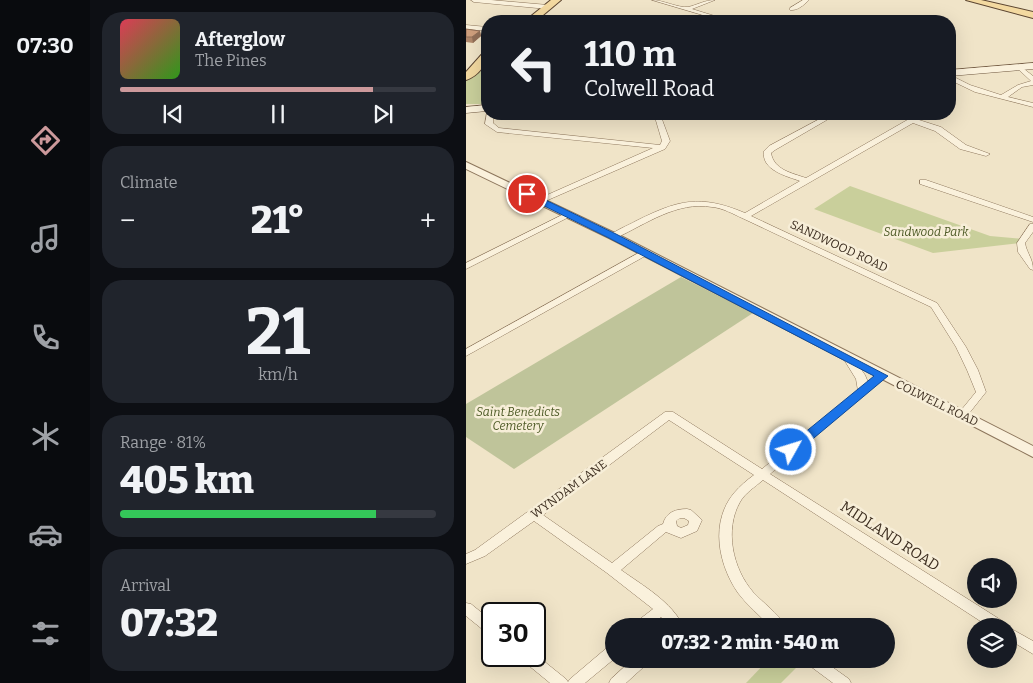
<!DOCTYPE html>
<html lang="en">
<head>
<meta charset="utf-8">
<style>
  :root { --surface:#171b24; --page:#20242c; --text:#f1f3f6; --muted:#9ea1a6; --line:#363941; --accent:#cc999b }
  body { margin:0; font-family:Bitter,serif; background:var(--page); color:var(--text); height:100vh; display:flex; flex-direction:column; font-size:19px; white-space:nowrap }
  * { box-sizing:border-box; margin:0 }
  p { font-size:16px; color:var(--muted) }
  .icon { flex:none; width:28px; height:28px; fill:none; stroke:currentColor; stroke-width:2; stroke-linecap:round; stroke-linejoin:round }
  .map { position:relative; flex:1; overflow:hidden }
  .drawer { display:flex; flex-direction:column; gap:12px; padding:12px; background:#0d0f14; width:376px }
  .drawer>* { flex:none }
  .guide { position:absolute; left:15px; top:15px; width:475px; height:105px; border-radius:20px; box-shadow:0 5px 20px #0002; background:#171b24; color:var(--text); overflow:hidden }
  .fabs { position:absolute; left:501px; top:558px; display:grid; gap:10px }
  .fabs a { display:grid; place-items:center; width:50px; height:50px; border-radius:50%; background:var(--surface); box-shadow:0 5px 20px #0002; font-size:25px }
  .speed { position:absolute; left:15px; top:602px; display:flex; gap:10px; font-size:25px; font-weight:700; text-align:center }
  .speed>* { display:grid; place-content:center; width:65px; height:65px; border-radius:50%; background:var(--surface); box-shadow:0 5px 20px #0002; line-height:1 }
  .speed .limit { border:2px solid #111; border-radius:8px; background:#fff; color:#111 }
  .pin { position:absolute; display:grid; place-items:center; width:42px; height:42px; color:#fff; margin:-21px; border:2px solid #fff; border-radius:50%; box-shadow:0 1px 5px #0007 }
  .me { position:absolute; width:55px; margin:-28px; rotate:51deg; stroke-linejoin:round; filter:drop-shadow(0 0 4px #0008) }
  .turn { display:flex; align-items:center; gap:18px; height:105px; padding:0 20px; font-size:22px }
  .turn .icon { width:65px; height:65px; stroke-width:2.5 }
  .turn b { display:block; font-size:35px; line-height:42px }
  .big { font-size:38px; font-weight:800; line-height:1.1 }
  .drawer .card { flex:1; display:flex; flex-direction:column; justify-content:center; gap:8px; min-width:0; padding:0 18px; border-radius:20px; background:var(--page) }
  .drawer .dial { align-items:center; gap:0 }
  .dial b { font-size:65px; line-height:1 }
  .song { display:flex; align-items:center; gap:15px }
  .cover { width:60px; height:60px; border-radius:8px; background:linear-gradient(135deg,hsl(350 70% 55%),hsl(110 70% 35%)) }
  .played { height:5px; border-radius:2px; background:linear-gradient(90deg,var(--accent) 80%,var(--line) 80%) }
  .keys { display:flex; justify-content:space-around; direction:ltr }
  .heat { display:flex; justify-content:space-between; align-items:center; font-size:28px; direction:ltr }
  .charge { height:8px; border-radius:4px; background:linear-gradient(90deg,#34c759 81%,var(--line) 0) }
  .trip { position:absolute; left:139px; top:618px; width:290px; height:50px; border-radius:25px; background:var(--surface); box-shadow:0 5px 20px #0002; font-weight:800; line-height:50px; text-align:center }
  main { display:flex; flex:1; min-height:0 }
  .tabs { display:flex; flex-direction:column; width:90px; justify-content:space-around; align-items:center; background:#090b0e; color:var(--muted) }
  .tabs .icon { width:35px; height:35px }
  .tabs .active { color:var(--accent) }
  .tabs b { font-size:22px; color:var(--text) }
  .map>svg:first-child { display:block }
  .green { fill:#c9cf9b }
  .cemetery { fill:#bfc49a }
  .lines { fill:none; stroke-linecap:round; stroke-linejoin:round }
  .minor-casing { stroke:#8d765c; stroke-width:1 }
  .tertiary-casing { stroke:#8d765c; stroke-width:2 }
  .secondary-casing { stroke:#6f573f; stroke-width:1 }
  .primary-casing { stroke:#5b4430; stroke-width:2 }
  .minor { fill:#faf1dc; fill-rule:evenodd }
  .tertiary { fill:#faf1dc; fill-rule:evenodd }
  .secondary { fill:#faf1dc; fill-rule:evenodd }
  .primary { fill:#f3d9a0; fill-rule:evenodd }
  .wall { fill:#b2896c }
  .shaded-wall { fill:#916f58 }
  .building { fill:#cf9f7d; stroke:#916f58 }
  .route { fill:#1a73e8; stroke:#114b97 }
  .labels { text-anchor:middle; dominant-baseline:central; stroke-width:5; stroke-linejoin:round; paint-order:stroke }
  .park-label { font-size:12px; font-style:italic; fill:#4d5a26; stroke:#f7eed8 }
  .street-label { font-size:12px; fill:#3d2e20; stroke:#f7eed8 }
  .near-street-label { font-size:15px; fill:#3d2e20; stroke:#f7eed8 }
</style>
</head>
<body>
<main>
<nav class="tabs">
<b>07:30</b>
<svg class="icon active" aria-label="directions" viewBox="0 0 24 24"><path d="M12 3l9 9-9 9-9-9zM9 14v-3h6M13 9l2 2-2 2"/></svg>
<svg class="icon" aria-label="music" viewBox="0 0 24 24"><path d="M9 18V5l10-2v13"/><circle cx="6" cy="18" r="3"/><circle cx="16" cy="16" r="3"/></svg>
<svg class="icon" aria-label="phone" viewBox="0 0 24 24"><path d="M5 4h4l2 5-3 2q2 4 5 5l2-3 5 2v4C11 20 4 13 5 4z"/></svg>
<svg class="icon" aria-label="climate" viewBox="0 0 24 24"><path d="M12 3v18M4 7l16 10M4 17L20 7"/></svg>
<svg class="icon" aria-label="car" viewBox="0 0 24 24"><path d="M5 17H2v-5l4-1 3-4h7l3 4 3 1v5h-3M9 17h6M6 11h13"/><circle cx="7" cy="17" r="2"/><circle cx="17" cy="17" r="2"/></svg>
<svg class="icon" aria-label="filters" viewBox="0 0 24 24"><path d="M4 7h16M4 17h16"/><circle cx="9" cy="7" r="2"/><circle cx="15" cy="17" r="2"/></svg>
</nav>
<section class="drawer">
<div class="card">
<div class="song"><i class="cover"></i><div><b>Afterglow</b><p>The Pines</p></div></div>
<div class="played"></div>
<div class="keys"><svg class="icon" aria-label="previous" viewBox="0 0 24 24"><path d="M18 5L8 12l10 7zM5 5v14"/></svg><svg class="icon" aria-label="pause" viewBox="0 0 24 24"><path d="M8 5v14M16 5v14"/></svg><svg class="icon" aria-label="next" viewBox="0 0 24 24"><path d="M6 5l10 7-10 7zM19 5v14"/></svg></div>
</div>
<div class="card"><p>Climate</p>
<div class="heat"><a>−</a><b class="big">21°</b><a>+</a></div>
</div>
<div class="card dial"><b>21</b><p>km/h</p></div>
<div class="card"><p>Range · 81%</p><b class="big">405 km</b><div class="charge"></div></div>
<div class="card"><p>Arrival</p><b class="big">07:32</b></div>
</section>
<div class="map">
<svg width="567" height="683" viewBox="0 0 567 683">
  <rect width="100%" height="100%" fill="#f0e4c8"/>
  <!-- green -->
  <g class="green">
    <polygon points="21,64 21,104 0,104 0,81"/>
    <polygon points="384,186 524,236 557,239 555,243 467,253 348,209"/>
    <polygon points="303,659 339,659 315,683 280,683"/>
  </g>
  <!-- cemetery -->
  <polygon class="cemetery" points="215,277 287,313 48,469 0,437 0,404"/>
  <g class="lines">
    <!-- minor casing -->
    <g class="minor-casing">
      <g id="minor">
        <polygon points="5,0 25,0 82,5 85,7 82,9 8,2"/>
        <path d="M186,0c11,0 26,8 36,7 9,-2 17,-7 27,-7l-23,9 39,12h-8z"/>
        <path d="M337,0h6c-5,5 -12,11 -19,10v-2z"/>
        <polygon points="0,25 21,27 21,31 0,29"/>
        <polygon points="553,65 567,76 567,85 556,87 542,97 567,103 567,107 509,92 484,80 484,75 504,85 535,95 552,85 565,81 551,68 550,67"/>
        <polygon points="21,113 27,114 27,123 33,128 194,145 196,141 188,114 194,114 204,141 199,149 75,203 72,203 72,199 187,148 31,132 19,124"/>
        <path d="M363,114h8l-62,36 -4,3c3,17 21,20 35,25l103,-59 2,-5h6l-1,5 25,8 25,18 24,9 -4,2 -26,-7 -25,-18 -22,-8 -162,93 186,87 29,44 12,23 8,22 -19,24 -4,2 -5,-4 18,-22 -9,-22 -11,-23 -25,-40 -189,-89c-9,-4 -19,-10 -30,-11 -35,-6 -66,17 -96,31l-3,1 -4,-3c7,-6 18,-10 27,-15 42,-21 64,-27 109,-8l55,-32c-14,-5 -39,-11 -36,-30l5,-5z"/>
        <polygon points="454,180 460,180 567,217 567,222 454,184"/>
        <polygon points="100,213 103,213 107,215 0,269 0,263"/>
        <path d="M564,224h3v8l-8,11c2,11 8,15 8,27l-3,-1 -12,-17 -1,-9z"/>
        <polygon points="178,250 182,253 181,255 0,356 0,349"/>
        <path d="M382,355l4,1 13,19 3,7 10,-8 4,-1 5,3 -117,98 234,148 2,4h-18l-225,-146c-8,7 -18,13 -23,22 -16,28 -7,67 13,90 10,11 25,21 32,34h-15c-11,-11 -23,-21 -32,-33 -20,-29 -28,-71 -4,-100 6,-7 13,-13 20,-18l-85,-55 -126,95 69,48 46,-37 5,-2c3,-12 13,-15 24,-15l4,1 11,10 -5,11 -16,7 -15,-6 -45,38c21,15 51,32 62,56h-14l-8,-9 -11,9h-16l2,-4 17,-13 -46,-36 -73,-52 -49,35 -19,8v-10l9,-4 190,-138h8l89,57 96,-78 -2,-12 -13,-21zM214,518h4l5,3 -1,4 -7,3 -4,-2 -1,-5z"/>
        <polygon points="0,603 5,604 26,621 26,635 21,633 0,616"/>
        <polygon points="542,627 567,641 567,654 542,639"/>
        <polygon points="148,644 148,659 119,683 84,683 56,660 54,656 69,656 69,654 100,679 102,682 104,679 143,646"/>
        <polygon points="167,659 184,659 182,663 160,683 143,683 145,679"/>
        <polygon points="338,659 355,659 383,679 385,683 367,683 340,663"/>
      </g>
    </g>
    <!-- tertiary casing -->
    <g class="tertiary-casing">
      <polygon id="tertiary" points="0,162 151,234 567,446 567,457 143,238 0,169"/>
    </g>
    <!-- secondary casing -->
    <g class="secondary-casing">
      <g id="secondary">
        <polygon points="567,63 567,69 484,76 484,70"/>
        <polygon points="21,105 21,111 0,113 0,107"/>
      </g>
    </g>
    <!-- primary casing -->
    <g class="primary-casing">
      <g id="primary">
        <polygon points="85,0 95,0 70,21 59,21"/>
        <polygon points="500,0 515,0 567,12 567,18"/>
        <path d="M21,52c1,12 -9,24 -21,28v-8l17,-19z"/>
      </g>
    </g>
    <!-- minor -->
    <use href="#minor" class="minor"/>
    <!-- tertiary -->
    <use href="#tertiary" class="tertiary"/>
    <!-- secondary -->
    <use href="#secondary" class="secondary"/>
    <!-- primary -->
    <use href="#primary" class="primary"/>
  </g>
  <!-- wall -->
  <polygon class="wall" points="0,29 14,31 15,36 7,43 0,42"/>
  <!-- shaded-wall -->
  <polygon class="shaded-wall" points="14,31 15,36 7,43 6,37"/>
  <!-- building -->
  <polygon class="building" points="0,29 14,31 6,37 0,37"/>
  <!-- route -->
  <polygon class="route" points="58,193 65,193 150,234 422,376 330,453 321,453 319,450 321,447 408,376 143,238 58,196"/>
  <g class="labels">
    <!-- park labels -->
    <g class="park-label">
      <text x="460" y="232">Sandwood Park</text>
      <text x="52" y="412">Saint Benedicts<tspan x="52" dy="14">Cemetery</tspan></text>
    </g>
    <!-- street labels -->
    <g class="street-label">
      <text transform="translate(373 246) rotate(25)">SANDWOOD ROAD</text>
      <text transform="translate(471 403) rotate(26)">COLWELL ROAD</text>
      <text transform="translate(103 489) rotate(-36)">WYNDAM LANE</text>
    </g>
    <!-- near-street labels -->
    <g class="near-street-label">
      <text transform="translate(424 536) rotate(33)">MIDLAND ROAD</text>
    </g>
  </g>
</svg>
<div class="fabs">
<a><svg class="icon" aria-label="sound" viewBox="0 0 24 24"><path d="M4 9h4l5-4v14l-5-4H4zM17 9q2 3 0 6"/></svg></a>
<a><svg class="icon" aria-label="layers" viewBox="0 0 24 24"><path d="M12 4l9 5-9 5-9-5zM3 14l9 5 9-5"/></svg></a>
</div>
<div class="speed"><div class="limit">30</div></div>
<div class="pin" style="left:61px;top:194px;background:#d93025"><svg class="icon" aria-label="arrive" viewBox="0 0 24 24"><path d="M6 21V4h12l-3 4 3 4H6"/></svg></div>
<svg class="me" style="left:325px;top:450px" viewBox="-20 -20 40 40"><circle r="17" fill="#1a73e8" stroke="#fff" stroke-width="3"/><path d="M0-11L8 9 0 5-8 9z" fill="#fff"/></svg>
<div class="trip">07:32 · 2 min · 540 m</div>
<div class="guide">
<div class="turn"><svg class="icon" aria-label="left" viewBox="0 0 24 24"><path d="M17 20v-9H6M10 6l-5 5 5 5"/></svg><div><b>110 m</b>Colwell Road</div></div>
</div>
</div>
</main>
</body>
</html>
